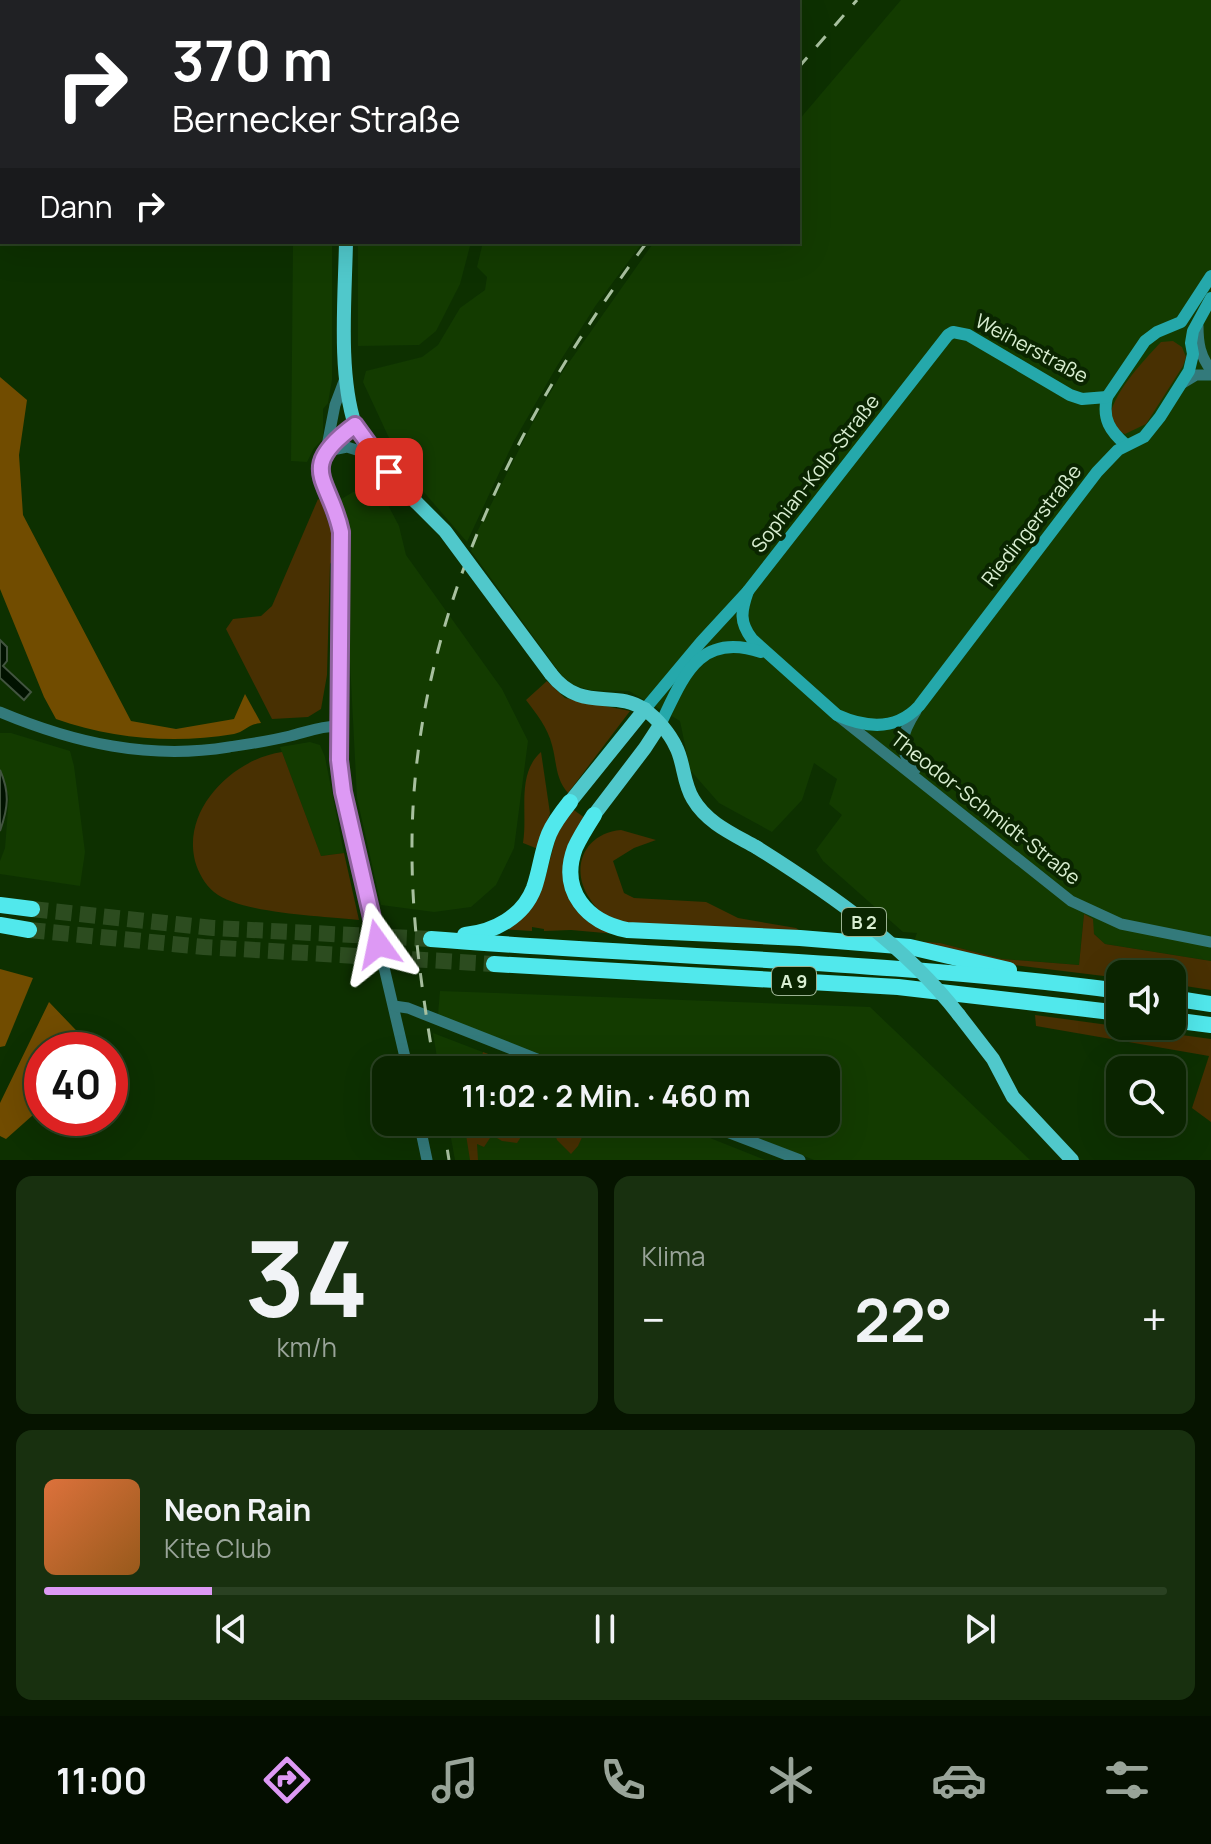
<!DOCTYPE html>
<html lang="de">
<head>
<meta charset="utf-8">
<style>
  :root { --surface:#0a2400; --page:#18300f; --text:#f1f3f6; --muted:#99a499; --line:#2a4122; --accent:#dd99f4 }
  body { margin:0; font-family:Manrope,sans-serif; background:var(--page); color:var(--text); height:100vh; display:flex; flex-direction:column; font-size:30px; white-space:nowrap }
  * { box-sizing:border-box; margin:0 }
  p { font-size:26px; color:var(--muted) }
  .icon { flex:none; width:44px; height:44px; fill:none; stroke:currentColor; stroke-width:2; stroke-linecap:round; stroke-linejoin:round }
  .map { position:relative; height:1160px; overflow:hidden }
  .side { display:flex; flex-direction:column; gap:16px; padding:16px; background:#061400; flex:1 }
  .side>* { flex:none }
  .banner { position:absolute; left:0px; top:0px; width:800px; height:244px; box-shadow:0 8px 32px #0002,0 0 0 2px var(--line); background:#202124; color:#fff; overflow:hidden }
  .fabs { position:absolute; left:1106px; top:960px; display:grid; gap:16px }
  .fabs a { display:grid; place-items:center; width:80px; height:80px; border-radius:16px; background:var(--surface); box-shadow:0 8px 32px #0002,0 0 0 2px var(--line); font-size:40px }
  .speed { position:absolute; left:24px; top:1032px; display:flex; gap:16px; font-size:40px; font-weight:700; text-align:center }
  .speed>* { display:grid; place-content:center; width:104px; height:104px; border-radius:50%; background:var(--surface); box-shadow:0 8px 32px #0002,0 0 0 2px var(--line); line-height:1 }
  .speed .limit { border:12px solid #d22; background:#fff; color:#111 }
  .pin { position:absolute; display:grid; place-items:center; width:68px; height:68px; color:#fff; margin:-34px; border-radius:16px; box-shadow:0 4px 12px #0006 }
  .me { position:absolute; width:88px; margin:-44px; rotate:348deg; stroke-linejoin:round; filter:drop-shadow(0 0 6px #0008) }
  .turn { display:flex; align-items:center; gap:28px; height:168px; padding:0 40px; font-size:36px }
  .turn .icon { width:104px; height:104px; stroke-width:2.5 }
  .turn b { display:block; font-size:56px; line-height:68px }
  .then { display:flex; align-items:center; height:76px; padding:0 40px; background:#0003; gap:16px; font-size:30px }
  .big { font-size:60px; font-weight:700; line-height:1.1 }
  .side .widget { flex:1; display:flex; flex-direction:column; justify-content:center; gap:12px; min-width:0; padding:0 28px; border-radius:16px; background:var(--page) }
  .side .dial { align-items:center; gap:0 }
  .dial b { font-size:104px; line-height:1 }
  .song { display:flex; align-items:center; gap:24px }
  .cover { width:96px; height:96px; border-radius:12px; background:linear-gradient(135deg,hsl(20 70% 55%),hsl(30 70% 35%)) }
  .played { height:8px; border-radius:4px; background:linear-gradient(90deg,var(--accent) 15%,var(--line) 15%) }
  .keys { display:flex; justify-content:space-around; direction:ltr }
  .heat { display:flex; justify-content:space-between; align-items:center; font-size:44px; direction:ltr }
  .side .tiles { flex:1; display:grid; gap:16px; grid-template-columns:1fr 1fr }
  .widget:last-child { grid-column:span 2 }
  .trip { position:absolute; left:372px; top:1056px; width:468px; height:80px; border-radius:16px; background:var(--surface); box-shadow:0 8px 32px #0002,0 0 0 2px var(--line); font-weight:700; line-height:80px; text-align:center }
  .menu { display:flex; height:128px; justify-content:space-around; align-items:center; background:#040e00; color:var(--muted) }
  .menu .icon { width:56px; height:56px }
  .menu .on { color:var(--accent) }
  .menu b { font-size:36px; color:var(--text) }
  .map>svg:first-child { display:block }
  .built { fill:#133b00 }
  .green { fill:#483002 }
  .forest { fill:#714c00 }
  .water { fill:#011200; stroke:#42543f; stroke-width:2 }
  .lines { fill:none; stroke-linecap:round; stroke-linejoin:round }
  .motorway-tunnel { stroke:#2c4c1f; stroke-width:16; stroke-dasharray:16 8; stroke-linecap:butt }
  .tertiary { stroke:#337a7b; stroke-width:11 }
  .secondary { stroke:#25a8ab; stroke-width:12 }
  .primary { stroke:#50c8cb; stroke-width:14 }
  .motorway { stroke:#51e8ec; stroke-width:16 }
  .rail { stroke:#a8c09f; stroke-width:3; stroke-dasharray:14 14; stroke-linecap:butt }
  .primary-bridge { stroke:#50c8cb; stroke-width:14 }
  .route-casing { stroke:#90639f; stroke-width:20 }
  .route { stroke:#dd99f4; stroke-width:14 }
  .labels { text-anchor:middle; dominant-baseline:central; stroke-width:8; stroke-linejoin:round; paint-order:stroke }
  .shield { fill:#0a2500; stroke:#9bb292; stroke-width:2 }
  .shield-label { font-size:18px; font-weight:bold; fill:#d9eed1 }
  .street-label { font-size:20px; fill:#d9eed1; stroke:#0a2500 }
</style>
</head>
<body>
<div class="map">
<svg width="1211" height="1160" viewBox="0 0 1211 1160">
  <rect width="100%" height="100%" fill="#0d3000"/>
  <!-- built -->
  <g class="built">
    <polygon points="901,0 1211,0 1211,961 1105,944 1094,934 1084,914 1079,965 1002,959 940,943 914,941 917,933 903,932 823,861 816,850 842,815 829,804 837,779 814,763 802,800 772,832 719,803 690,770 680,721 629,691 590,690 572,685 562,676 471,551 477,532 532,424 563,371 654,242 798,242 798,121"/>
    <polygon points="293,242 332,242 332,380 328,403 323,409 323,439 314,448 307,462 291,461"/>
    <polygon points="358,242 471,242 460,284 436,331 419,345 358,346"/>
    <polygon points="483,242 643,242 596,305 557,366 514,441 467,542 403,468 363,382 366,371 422,357 438,345 460,308 485,290 487,277 477,267"/>
    <polygon points="363,489 377,492 388,505 399,526 406,555 502,689 528,741 514,848 496,885 471,907 434,912 381,905 357,798 347,603 347,538 345,516 338,501 353,492"/>
    <polygon points="0,733 11,733 70,751 74,766 85,852 80,886 0,874 0,861 5,848 9,797 0,771"/>
    <polygon points="310,742 320,745 325,757 344,853 321,856 280,747"/>
    <polygon points="440,991 870,1007 1030,1160 814,1160 716,1122 826,1122 826,1070 581,1070 438,1015"/>
    <polygon points="433,1033 480,1051 531,1070 439,1070"/>
    <polygon points="448,1122 670,1122 765,1160 455,1160"/>
  </g>
  <!-- green -->
  <g class="green">
    <path d="M1173,341l9,6 4,10 -3,9 -37,58 -21,10 -9,-4 -8,-7c5,-31 32,-58 53,-81z"/>
    <polygon points="318,499 321,501 331,531 335,557 330,564 327,675 321,709 308,717 272,719 226,629 233,619 261,616 272,606"/>
    <path d="M547,681l18,17 65,13 -62,82c-13,-15 -11,-30 -16,-48 -4,-17 -16,-32 -26,-45z"/>
    <path d="M282,752l39,104 23,-3 15,67c-36,-4 -118,-6 -145,-28 -9,-7 -16,-20 -19,-31 -13,-52 38,-102 87,-109z"/>
    <path d="M541,752l9,61 -12,36 -15,-6c5,-30 -7,-69 18,-91z"/>
    <polygon points="571,808 585,818 572,838 575,905 650,937 571,930 544,931 544,929 532,927 532,931 502,929 546,875 558,829"/>
    <path d="M621,830l35,10 -22,8 -21,13 11,32 10,5 72,4 32,16 58,10 12,8 -189,-12c-12,-7 -22,-13 -29,-25 -21,-30 -6,-66 31,-69z"/>
    <polygon points="1084,914 1093,919 1094,934 1105,944 1211,961 1211,990 1172,984 1172,974 1120,974 1120,978 1005,964 914,941 940,943 1002,959 1079,965"/>
    <polygon points="1035,1015 1211,1039 1211,1122 1192,1108 1209,1056 1036,1026"/>
    <polygon points="483,1052 531,1070 484,1070 480,1064"/>
    <polygon points="464,1122 519,1122 521,1125 501,1129 507,1133 517,1130 521,1137 517,1143 502,1141 492,1135 484,1147 477,1144 478,1160 470,1160"/>
    <polygon points="551,1122 589,1122 578,1146 571,1154 557,1140"/>
  </g>
  <!-- forest -->
  <g class="forest">
    <path d="M0,377l27,23 -8,55 4,60 108,206 45,8 58,-10 11,-25 16,29c-13,1 -16,9 -27,11 -60,10 -121,5 -178,-15l-12,-22 -44,-108z"/>
    <polygon points="0,969 33,978 5,1046 0,1047"/>
    <polygon points="49,1002 95,1050 42,1050 42,1107 6,1139 0,1136 0,1103"/>
  </g>
  <!-- water -->
  <g class="water">
    <polygon points="0,640 7,647 7,661 3,666 31,692 24,700 0,678"/>
    <path d="M0,770c10,23 8,38 0,61z"/>
  </g>
  <g class="lines">
    <!-- motorway-tunnel -->
    <g class="motorway-tunnel">
      <polyline points="32,909 213,928 431,939"/>
      <polyline points="29,930 204,947 494,964"/>
    </g>
    <!-- tertiary -->
    <g class="tertiary">
      <polyline points="377,2 378,0"/>
      <path d="M1198,326c0,17 2,30 13,44"/>
      <polyline points="1181,384 1196,375 1211,375"/>
      <path d="M355,425c-65,49 -18,59 -13,118l-3,217 4,32 65,278"/>
      <polyline points="326,451 335,405 346,376"/>
      <polyline points="327,451 347,447 363,452"/>
      <path d="M0,712c74,31 149,48 229,35 20,-3 41,-6 61,-11 16,-4 31,-10 48,-10"/>
      <polyline points="838,716 1071,901 1121,924 1211,942"/>
      <path d="M915,770c-19,-21 -13,-37 1,-59"/>
      <polyline points="394,1006 408,1008 565,1070"/>
      <polyline points="419,1122 427,1160"/>
      <polyline points="701,1122 800,1160"/>
    </g>
    <!-- secondary -->
    <g class="secondary">
      <path d="M1126,445c-16,-14 -24,-26 -19,-48l38,-56 12,-9 24,-10 30,-46"/>
      <path d="M748,591c-7,20 -9,31 4,48l85,76c29,13 59,16 82,-9l178,-234 21,-22 26,-13 16,-20 29,-46 4,-17 -2,-11 2,-12 18,-33"/>
      <polyline points="645,709 701,642 748,591 948,335 953,332 968,335 1070,395 1082,399 1107,397"/>
      <path d="M660,725c23,-47 38,-94 101,-73"/>
    </g>
    <!-- primary -->
    <g class="primary">
      <polyline points="0,38 2,38"/>
      <path d="M346,242c-1,55 -8,131 9,183l43,60 18,17"/>
      <path d="M551,674c31,40 64,14 94,36 12,8 25,24 31,37 8,15 7,36 17,52 14,24 40,35 63,48"/>
      <polyline points="570,802 645,709"/>
      <polyline points="594,815 645,748 660,725"/>
      <polyline points="959,1015 993,1059 1013,1097 1072,1160"/>
    </g>
    <!-- motorway -->
    <g class="motorway">
      <path d="M594,815c-7,11 -14,22 -19,33 -16,43 12,74 52,82l173,8 110,9 99,23"/>
      <polyline points="0,905 32,909"/>
      <polyline points="0,925 29,930"/>
      <path d="M465,935c29,-3 58,-18 69,-47 6,-17 8,-37 15,-54 5,-12 13,-22 21,-32"/>
      <path d="M431,939c230,18 460,22 689,52"/>
      <polyline points="494,964 898,987 1120,1013"/>
      <polyline points="1172,998 1211,1004"/>
      <polyline points="1172,1020 1211,1025"/>
    </g>
    <!-- rail -->
    <g class="rail">
      <polyline points="798,68 857,0"/>
      <path d="M435,1070c-12,-72 -23,-144 -23,-217 -2,-227 103,-434 235,-611"/>
      <polyline points="443,1122 449,1160"/>
    </g>
    <!-- primary-bridge -->
    <g class="primary-bridge">
      <polyline points="416,502 445,531 551,674"/>
      <path d="M756,847c73,46 149,98 203,168"/>
    </g>
  </g>
  <g class="lines">
    <!-- route casing -->
    <g class="route-casing">
      <path id="route" d="M378,944l-35,-152 -4,-32 2,-228c-11,-54 -46,-63 14,-107l34,47"/>
    </g>
    <!-- route -->
    <use href="#route" class="route"/>
  </g>
  <g class="labels">
    <!-- shield labels -->
    <g class="shield">
      <rect x="842" y="908" width="44" height="28" rx="6"/>
      <rect x="772" y="967" width="44" height="28" rx="6"/>
    </g>
    <g class="shield-label">
      <text x="864" y="922">B 2</text>
      <text x="794" y="981">A 9</text>
    </g>
    <!-- street labels -->
    <g class="street-label">
      <text transform="translate(1032 348) rotate(28)">Weiherstraße</text>
      <text transform="translate(815 473) rotate(-52)">Sophian-Kolb-Straße</text>
      <text transform="translate(1031 525) rotate(-52)">Riedingerstraße</text>
      <text transform="translate(986 808) rotate(38)">Theodor-Schmidt-Straße</text>
    </g>
  </g>
</svg>
<div class="fabs">
<a><svg class="icon" aria-label="sound" viewBox="0 0 24 24"><path d="M4 9h4l5-4v14l-5-4H4zM17 9q2 3 0 6"/></svg></a>
<a><svg class="icon" aria-label="search" viewBox="0 0 24 24"><circle cx="10" cy="10" r="6"/><path d="M15 15l6 6"/></svg></a>
</div>
<div class="speed"><div class="limit">40</div></div>
<div class="pin" style="left:389px;top:472px;background:#d93025"><svg class="icon" aria-label="arrive" viewBox="0 0 24 24"><path d="M6 21V4h12l-3 4 3 4H6"/></svg></div>
<svg class="me" style="left:378px;top:944px" viewBox="-20 -20 40 40"><path d="M0-17L14 15 0 8-14 15z" fill="#dd99f4" stroke="#fff" stroke-width="4"/></svg>
<div class="trip">11:02 · 2 Min. · 460 m</div>
<div class="banner">
<div class="turn"><svg class="icon" aria-label="right" viewBox="0 0 24 24"><path d="M7 20v-9h11M14 6l5 5-5 5"/></svg><div><b>370 m</b>Bernecker Straße</div></div>
<div class="then">Dann<svg class="icon" aria-label="right" viewBox="0 0 24 24"><path d="M7 20v-9h11M14 6l5 5-5 5"/></svg></div>
</div>
</div>
<section class="side">
<div class="tiles">
<div class="widget dial"><b>34</b><p>km/h</p></div>
<div class="widget"><p>Klima</p>
<div class="heat"><a>−</a><b class="big">22°</b><a>+</a></div>
</div>
<div class="widget">
<div class="song"><i class="cover"></i><div><b>Neon Rain</b><p>Kite Club</p></div></div>
<div class="played"></div>
<div class="keys"><svg class="icon" aria-label="previous" viewBox="0 0 24 24"><path d="M18 5L8 12l10 7zM5 5v14"/></svg><svg class="icon" aria-label="pause" viewBox="0 0 24 24"><path d="M8 5v14M16 5v14"/></svg><svg class="icon" aria-label="next" viewBox="0 0 24 24"><path d="M6 5l10 7-10 7zM19 5v14"/></svg></div>
</div>
</div>
</section>
<nav class="menu">
<b>11:00</b>
<svg class="icon on" aria-label="directions" viewBox="0 0 24 24"><path d="M12 3l9 9-9 9-9-9zM9 14v-3h6M13 9l2 2-2 2"/></svg>
<svg class="icon" aria-label="music" viewBox="0 0 24 24"><path d="M9 18V5l10-2v13"/><circle cx="6" cy="18" r="3"/><circle cx="16" cy="16" r="3"/></svg>
<svg class="icon" aria-label="phone" viewBox="0 0 24 24"><path d="M5 4h4l2 5-3 2q2 4 5 5l2-3 5 2v4C11 20 4 13 5 4z"/></svg>
<svg class="icon" aria-label="climate" viewBox="0 0 24 24"><path d="M12 3v18M4 7l16 10M4 17L20 7"/></svg>
<svg class="icon" aria-label="car" viewBox="0 0 24 24"><path d="M5 17H2v-5l4-1 3-4h7l3 4 3 1v5h-3M9 17h6M6 11h13"/><circle cx="7" cy="17" r="2"/><circle cx="17" cy="17" r="2"/></svg>
<svg class="icon" aria-label="filters" viewBox="0 0 24 24"><path d="M4 7h16M4 17h16"/><circle cx="9" cy="7" r="2"/><circle cx="15" cy="17" r="2"/></svg>
</nav>
</body>
</html>
